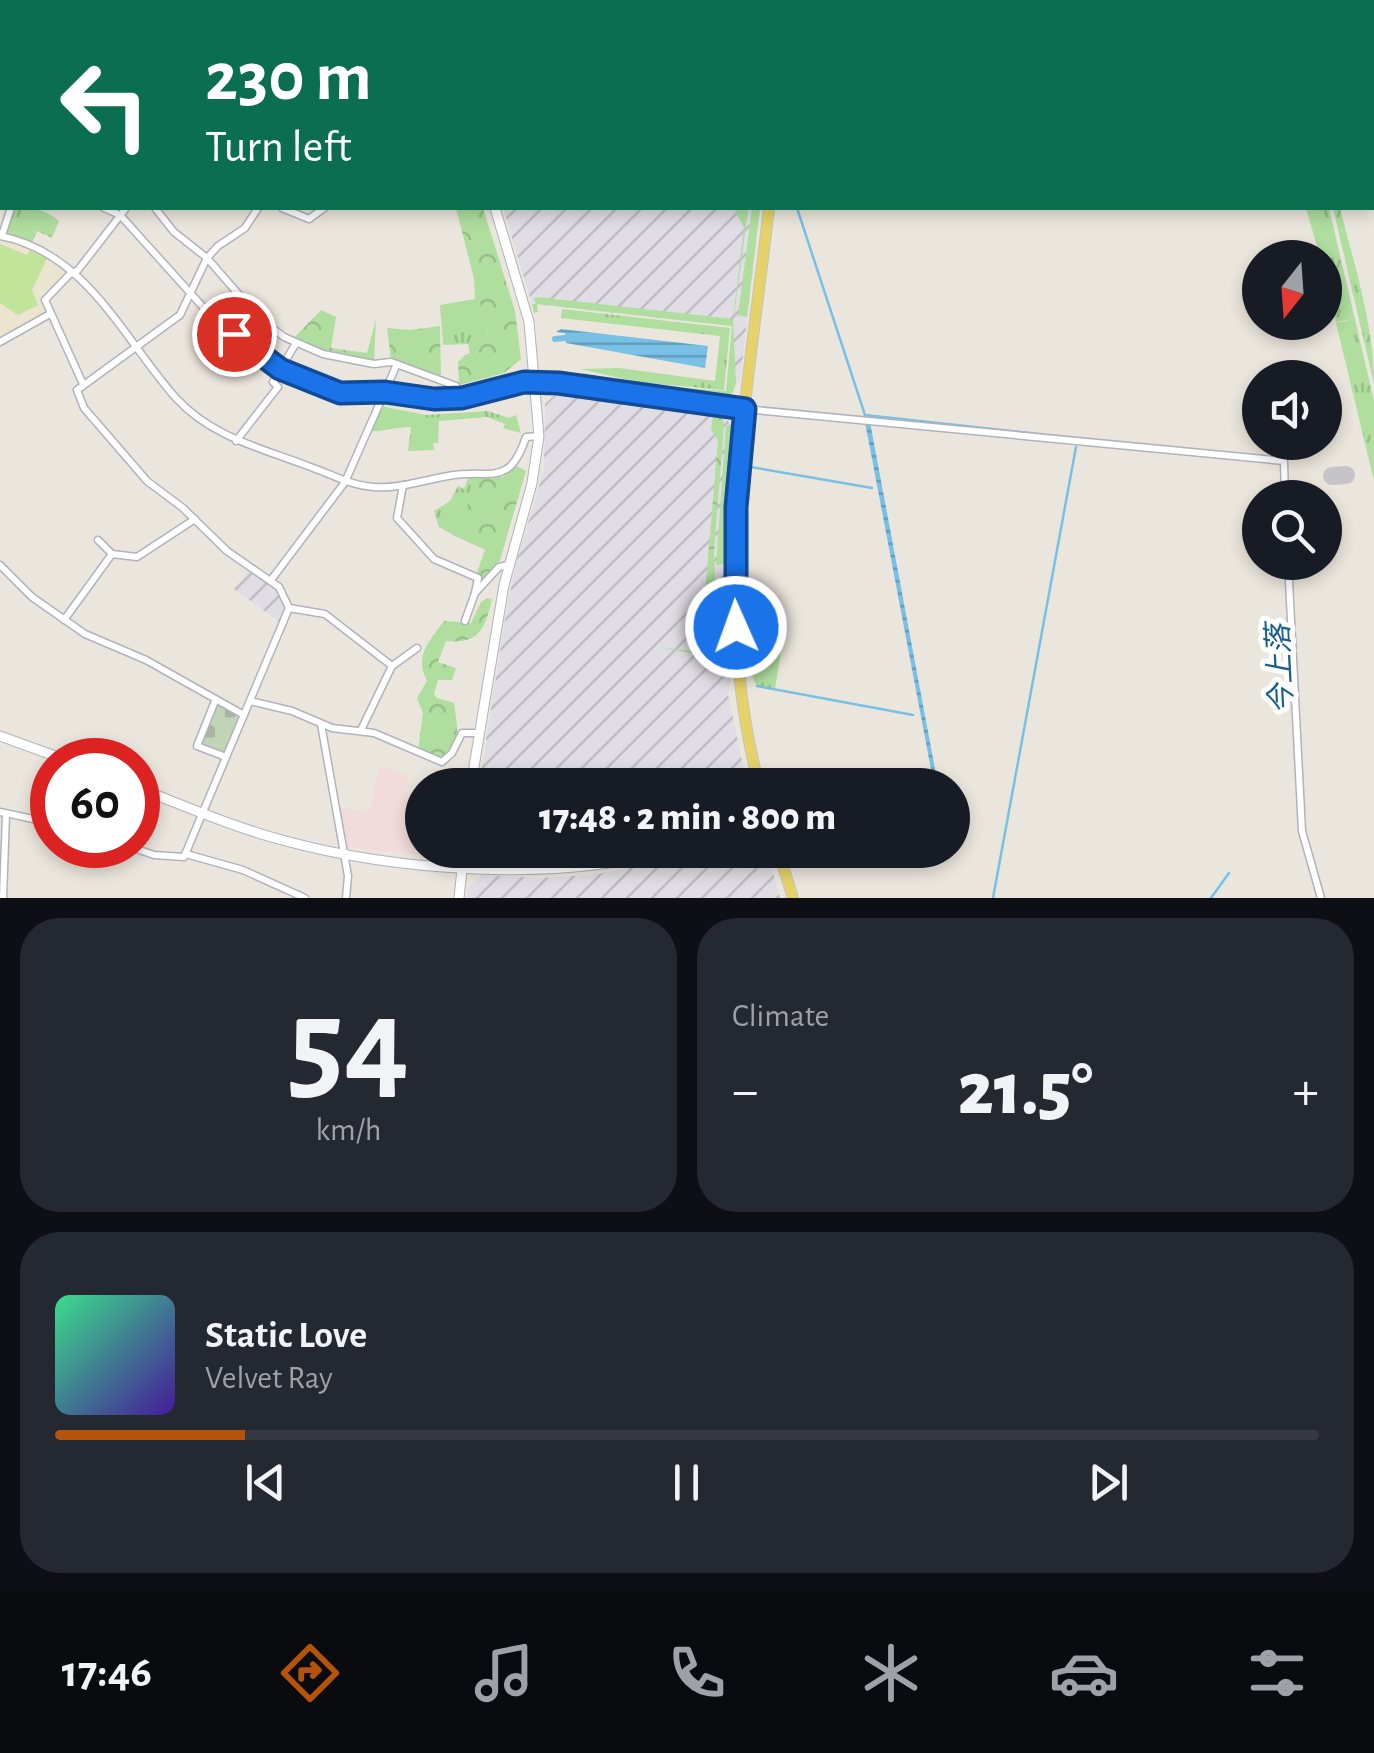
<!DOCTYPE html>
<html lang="en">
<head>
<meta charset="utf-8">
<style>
  :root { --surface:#171b24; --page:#242831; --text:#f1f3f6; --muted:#9ea1a6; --line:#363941; --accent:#b45309 }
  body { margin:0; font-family:"Alegreya Sans","Noto Sans JP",sans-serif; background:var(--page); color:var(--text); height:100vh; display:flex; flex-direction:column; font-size:38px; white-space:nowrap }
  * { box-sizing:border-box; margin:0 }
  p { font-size:32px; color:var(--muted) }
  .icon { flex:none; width:55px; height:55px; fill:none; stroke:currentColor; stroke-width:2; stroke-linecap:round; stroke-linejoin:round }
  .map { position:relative; height:898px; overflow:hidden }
  .details { display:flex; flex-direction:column; gap:20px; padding:20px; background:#0d0f14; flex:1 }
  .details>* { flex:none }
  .hud { position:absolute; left:0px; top:0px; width:1375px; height:210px; box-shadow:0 5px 15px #0003; background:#0b6e4f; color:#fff; overflow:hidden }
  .needle { width:65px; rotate:197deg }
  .tools { position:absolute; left:1242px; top:240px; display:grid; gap:20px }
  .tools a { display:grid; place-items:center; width:100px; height:100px; border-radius:50%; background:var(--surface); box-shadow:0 5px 15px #0003; font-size:50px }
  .speed { position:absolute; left:30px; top:738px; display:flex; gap:20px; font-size:50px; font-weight:700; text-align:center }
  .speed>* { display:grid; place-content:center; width:130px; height:130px; border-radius:50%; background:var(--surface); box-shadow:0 5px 15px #0003; line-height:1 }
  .speed .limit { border:15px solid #d22; background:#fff; color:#111 }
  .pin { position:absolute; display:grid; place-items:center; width:85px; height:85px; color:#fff; margin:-42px; border:5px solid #fff; border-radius:50%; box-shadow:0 2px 10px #0007 }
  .me { position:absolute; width:110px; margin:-55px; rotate:358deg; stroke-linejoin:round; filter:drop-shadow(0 0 8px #0008) }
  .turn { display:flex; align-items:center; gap:35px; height:210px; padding:0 40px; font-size:45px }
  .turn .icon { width:130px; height:130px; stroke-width:2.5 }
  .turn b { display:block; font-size:70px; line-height:85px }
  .big { font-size:75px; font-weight:800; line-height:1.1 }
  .details .card { flex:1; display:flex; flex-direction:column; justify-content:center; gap:15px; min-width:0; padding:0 35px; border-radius:40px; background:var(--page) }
  .details .dial { align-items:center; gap:0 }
  .dial b { font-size:130px; line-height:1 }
  .song { display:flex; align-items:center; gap:30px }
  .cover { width:120px; height:120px; border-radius:15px; background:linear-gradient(135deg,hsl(150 70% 55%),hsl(260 70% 35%)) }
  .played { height:10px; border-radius:5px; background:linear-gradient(90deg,var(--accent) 15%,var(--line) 15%) }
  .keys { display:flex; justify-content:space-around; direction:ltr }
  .heat { display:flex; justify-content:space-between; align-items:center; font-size:55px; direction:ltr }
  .details .tiles { flex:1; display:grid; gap:20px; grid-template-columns:1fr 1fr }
  .card:last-child { grid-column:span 2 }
  .trip { position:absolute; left:405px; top:768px; width:565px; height:100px; border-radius:50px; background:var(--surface); box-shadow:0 5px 15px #0003; font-weight:800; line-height:100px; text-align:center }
  .tab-bar { display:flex; height:160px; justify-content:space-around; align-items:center; background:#090b0e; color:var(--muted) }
  .tab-bar .icon { width:70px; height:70px }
  .tab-bar .on { color:var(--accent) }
  .tab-bar b { font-size:45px; color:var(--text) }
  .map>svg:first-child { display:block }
  .industrial { fill:url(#industrial-furrows) }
  .education { fill:#ebe4ce }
  .medical { fill:#f1dcdb }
  .grass { fill:url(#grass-tufts) }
  .forest { fill:url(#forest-crowns) }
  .cemetery { fill:url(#cemetery-stones) }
  .garden { fill:#afde9e }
  .pitch { fill:#bfe49a }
  .water { fill:url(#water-rules) }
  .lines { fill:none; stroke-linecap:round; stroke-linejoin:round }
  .stream { stroke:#78c0e5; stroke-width:2.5 }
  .canal { stroke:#78c0e5; stroke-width:6 }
  .taxiway { stroke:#c6c4c8; stroke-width:18 }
  .street-casing { stroke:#b1b2bd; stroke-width:9 }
  .secondary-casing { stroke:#b1b2bd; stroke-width:11 }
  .primary-casing { stroke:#c3c3c3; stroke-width:12 }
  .street { stroke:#fff; stroke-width:6 }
  .secondary { stroke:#fff; stroke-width:9 }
  .primary { stroke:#e6d268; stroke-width:10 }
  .route-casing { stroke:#114b97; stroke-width:25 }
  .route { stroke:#1a73e8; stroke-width:18 }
  .labels { text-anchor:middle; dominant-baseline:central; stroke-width:10; stroke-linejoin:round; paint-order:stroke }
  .water-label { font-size:30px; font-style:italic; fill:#175e91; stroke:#fff }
</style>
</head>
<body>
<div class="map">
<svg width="1374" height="898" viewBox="0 0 1374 898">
  <defs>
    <pattern id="industrial-furrows" width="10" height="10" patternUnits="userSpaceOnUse" patternTransform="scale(2.5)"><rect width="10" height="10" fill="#e0dde4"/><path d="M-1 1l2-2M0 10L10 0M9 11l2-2" fill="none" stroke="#c0bec4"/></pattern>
    <pattern id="grass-tufts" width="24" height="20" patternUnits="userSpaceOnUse" patternTransform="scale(2.5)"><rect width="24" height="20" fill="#afde9e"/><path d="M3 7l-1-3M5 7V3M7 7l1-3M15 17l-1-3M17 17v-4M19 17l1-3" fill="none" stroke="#97bf88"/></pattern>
    <pattern id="forest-crowns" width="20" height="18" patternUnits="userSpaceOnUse" patternTransform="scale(2.5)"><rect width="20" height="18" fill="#afde9e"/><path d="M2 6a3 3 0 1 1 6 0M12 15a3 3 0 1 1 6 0" fill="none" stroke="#97bf88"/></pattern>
    <pattern id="cemetery-stones" width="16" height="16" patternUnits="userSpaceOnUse" patternTransform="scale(2.5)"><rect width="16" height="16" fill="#c2d4b6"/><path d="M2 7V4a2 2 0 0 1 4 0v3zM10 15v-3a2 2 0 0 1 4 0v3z" fill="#a7b69d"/></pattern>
    <pattern id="water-rules" width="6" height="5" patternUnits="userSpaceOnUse" patternTransform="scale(2.5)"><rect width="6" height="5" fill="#78c0e5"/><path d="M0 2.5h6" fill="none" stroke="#639cba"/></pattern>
  </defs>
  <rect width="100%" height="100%" fill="#ebe6dd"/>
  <!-- industrial -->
  <g class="industrial">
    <polygon points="503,208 760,208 740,382 732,388 732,326 532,304"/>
    <polygon points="559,391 725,417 734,429 727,513 726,619 731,680 728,694 747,785 479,785 505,619 516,563 544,470 545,404"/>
    <polygon points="249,570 271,583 283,596 285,613 281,623 234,589"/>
    <polygon points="478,850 639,850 600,858 538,862 485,859"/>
    <polygon points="699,850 767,850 780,898 466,898 468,887 482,875 541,878 591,875 636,867"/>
  </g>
  <!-- education -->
  <polygon class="education" points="0,238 43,255 65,273 42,296 45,314 0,340"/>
  <!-- medical -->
  <polygon class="medical" points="379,766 409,775 404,792 422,797 422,850 451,852 438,857 344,847 336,807 370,812"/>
  <!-- grass -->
  <g class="grass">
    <path d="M12,208c20,0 32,0 47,13l-7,17 -15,-7 -6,14 -27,-12z"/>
    <polygon points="1306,208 1329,208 1374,401 1374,481 1336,323 1354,319 1336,322 1325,280 1325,258 1320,257"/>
    <path d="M1333,208h7c14,57 34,116 34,176z"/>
    <polygon points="474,277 488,334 485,343 473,356 465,355 470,353 468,344 443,345 440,305 475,299"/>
    <polygon points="562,309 730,328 724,390 637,382 581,369 619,368 715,381 720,336 561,318"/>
    <path d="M381,406l45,9 62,-4 21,7 7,-3 5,18 -18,-5 2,-4 -18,-7 -48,4 -1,22h-5l1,7 -26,1 3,-24c-16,0 -28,5 -41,4z"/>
    <polygon points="468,478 483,478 455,536 439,527 434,511 450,501 458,486 464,489"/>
    <path d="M748,633l35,6 -8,50 -18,-3c-9,-16 -11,-36 -9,-53z"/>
  </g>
  <!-- forest -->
  <g class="forest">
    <polygon points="456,208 483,208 515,311 521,359 504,373 459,385 458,362 465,355 473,356 485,343 488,334"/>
    <polygon points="321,310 336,317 331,348 367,353 376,319 374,362 324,352 293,339"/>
    <polygon points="440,326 441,378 391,359 387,328 410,330"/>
    <polygon points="713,416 722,417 724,424 714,552 718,658 658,647 700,652 718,440 711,430"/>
    <polygon points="517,466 526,471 500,560 477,586 476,575 485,550 455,536 466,508 483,478 503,477"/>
    <path d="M487,598l5,1c-7,31 -13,45 -46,42l-8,21 18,6 -4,12h-14l-4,14 3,4 17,5c3,23 9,41 -13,57l-23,-9 5,-38 -6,-15 10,-17c-13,-26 2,-39 17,-60l27,2 10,-21z"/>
  </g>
  <!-- cemetery -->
  <polygon class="cemetery" points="215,703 241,716 225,755 199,745"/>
  <!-- garden -->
  <g class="garden">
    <polygon points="734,208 748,208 748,211 733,323 736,383 733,392 725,399 583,377 583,373 655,386 726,391 732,326 537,304 538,312 534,313 532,304 536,304 534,298 537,297 733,319 744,228"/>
    <polygon points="752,208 760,208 747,317 738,315"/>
    <polygon points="730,424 734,429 725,564 716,565 726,426"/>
  </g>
  <!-- pitch -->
  <polygon class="pitch" points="0,244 27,255 30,250 47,258 32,290 38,305 18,315 0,303"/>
  <!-- water -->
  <g class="water">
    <polygon points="561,329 708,346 705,368 566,343 565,333 556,332"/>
    <polygon points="865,422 870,422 938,785 934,785"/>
  </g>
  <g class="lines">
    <!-- stream -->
    <g class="stream">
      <polyline points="809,2 810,0"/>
      <polyline points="0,183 2,185"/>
      <polyline points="797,208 865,415 1038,434"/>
      <polyline points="751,467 872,488"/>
      <polyline points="757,686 913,715"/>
      <polyline points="993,898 1076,447"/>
      <polyline points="1211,898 1229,873"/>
    </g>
    <!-- canal -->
    <polyline class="canal" points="555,339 565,338"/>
    <!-- taxiway -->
    <polyline class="taxiway" points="1332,476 1346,475"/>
    <!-- street casing -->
    <g class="street-casing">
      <g id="street">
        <polyline points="237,0 238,2"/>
        <polyline points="441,0 445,2"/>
        <polyline points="279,2 306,2"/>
        <polyline points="386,2 388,0"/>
        <polyline points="0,100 2,93"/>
        <polyline points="0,148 2,150"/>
        <polyline points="104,208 120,215 211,316 280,369 341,393 385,391 434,399 468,398 534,382"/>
        <polyline points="155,208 174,232 207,258 260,319 284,337 323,354 374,364 391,362 456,386 462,398"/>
        <polyline points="282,208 309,219 324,208"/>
        <polyline points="2,235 11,208"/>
        <path d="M0,236c86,16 123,102 175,161 36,40 86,51 133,69 23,8 41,19 65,21 26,2 51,-7 75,-11 42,-8 61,13 78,-39l13,-1"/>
        <polyline points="0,342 50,314"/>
        <polyline points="83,384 45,300 69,275 78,270 126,208"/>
        <polyline points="745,409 1284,461 1285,498"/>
        <polyline points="236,441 278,387 273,382 296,343"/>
        <polyline points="403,485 397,518 434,559 478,578 475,593 499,567 508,565"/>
        <polyline points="98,540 112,554"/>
        <polyline points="1288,562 1302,831 1321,898"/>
        <polyline points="0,565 32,597 85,634 146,660 244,715"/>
        <polyline points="271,580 345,482 397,364"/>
        <polyline points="289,608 325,614 392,666"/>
        <polyline points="64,620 112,554 137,557 195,519"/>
        <polyline points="465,621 475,593"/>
        <polyline points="215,701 197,746 226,757"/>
        <polyline points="250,701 292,711 332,728 374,733 442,762 452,753 462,733 478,733"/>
        <polyline points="321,724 348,876 346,898"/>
        <polyline points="361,730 392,666 417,648"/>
        <polyline points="138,806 142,790"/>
        <polyline points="0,812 52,823"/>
        <polyline points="125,845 154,855 184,857 289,608 279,587 227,551 183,508 147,481 84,408 77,390 180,315 207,258 218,246 245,228 258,208"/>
        <polyline points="186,854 243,870 305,898"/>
        <polyline points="3,898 6,814"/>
      </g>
    </g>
    <!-- secondary casing -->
    <g class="secondary-casing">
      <g id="secondary">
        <polyline points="481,2 481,0"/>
        <polyline points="536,382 573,384 745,409"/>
        <polyline points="0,736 66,760"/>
        <polyline points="471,785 504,585 532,483 539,436 529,322 495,208"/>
        <path d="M138,788c47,18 95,39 144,52 113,31 275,43 388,10"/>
        <polyline points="459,898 464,850"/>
      </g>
    </g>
    <!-- primary casing -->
    <g class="primary-casing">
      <g id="primary">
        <polyline points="792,2 792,0"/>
        <path d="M759,785c-50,-189 -12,-387 10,-577"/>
        <polyline points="778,850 793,898"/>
      </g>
    </g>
    <!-- street -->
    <use href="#street" class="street"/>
    <!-- secondary -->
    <use href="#secondary" class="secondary"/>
    <!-- primary -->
    <use href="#primary" class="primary"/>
  </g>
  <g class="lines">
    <!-- route casing -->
    <g class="route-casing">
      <polyline id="route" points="234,334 280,369 340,393 385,392 434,399 462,398 524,382 558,383 745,409 736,507 736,627"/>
    </g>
    <!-- route -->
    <use href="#route" class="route"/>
  </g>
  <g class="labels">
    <!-- water labels -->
    <g class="water-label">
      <text transform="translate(1281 669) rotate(-93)">今上落</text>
    </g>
  </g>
</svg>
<div class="tools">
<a><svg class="needle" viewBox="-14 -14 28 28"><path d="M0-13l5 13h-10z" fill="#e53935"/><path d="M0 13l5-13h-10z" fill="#9ea1a6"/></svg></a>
<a><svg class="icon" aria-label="sound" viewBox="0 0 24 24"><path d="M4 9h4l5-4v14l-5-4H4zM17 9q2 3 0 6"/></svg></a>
<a><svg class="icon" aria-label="search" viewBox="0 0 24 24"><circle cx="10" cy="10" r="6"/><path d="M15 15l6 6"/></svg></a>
</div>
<div class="speed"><div class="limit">60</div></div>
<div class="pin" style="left:234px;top:334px;background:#d93025"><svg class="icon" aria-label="arrive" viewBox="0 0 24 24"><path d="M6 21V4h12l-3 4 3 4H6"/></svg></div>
<svg class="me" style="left:736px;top:627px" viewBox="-20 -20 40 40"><circle r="17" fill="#1a73e8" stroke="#fff" stroke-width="3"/><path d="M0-11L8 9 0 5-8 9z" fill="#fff"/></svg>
<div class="trip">17:48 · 2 min · 800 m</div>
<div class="hud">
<div class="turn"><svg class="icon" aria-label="left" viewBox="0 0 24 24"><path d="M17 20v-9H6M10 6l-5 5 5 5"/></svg><div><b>230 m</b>Turn left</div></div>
</div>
</div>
<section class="details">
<div class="tiles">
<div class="card dial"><b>54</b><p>km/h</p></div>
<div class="card"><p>Climate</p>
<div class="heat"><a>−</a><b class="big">21.5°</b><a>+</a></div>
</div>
<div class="card">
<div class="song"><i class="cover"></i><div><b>Static Love</b><p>Velvet Ray</p></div></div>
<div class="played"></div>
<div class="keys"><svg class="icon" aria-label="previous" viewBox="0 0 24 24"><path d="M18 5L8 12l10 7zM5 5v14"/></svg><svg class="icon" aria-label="pause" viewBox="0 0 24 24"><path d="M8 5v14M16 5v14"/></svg><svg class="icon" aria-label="next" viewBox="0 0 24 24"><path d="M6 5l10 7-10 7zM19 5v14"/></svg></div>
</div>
</div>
</section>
<nav class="tab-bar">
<b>17:46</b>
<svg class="icon on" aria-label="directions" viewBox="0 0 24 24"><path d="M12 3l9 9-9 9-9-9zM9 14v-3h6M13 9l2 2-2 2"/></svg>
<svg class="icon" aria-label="music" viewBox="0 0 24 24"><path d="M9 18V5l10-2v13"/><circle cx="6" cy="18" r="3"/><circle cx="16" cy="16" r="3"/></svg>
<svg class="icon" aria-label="phone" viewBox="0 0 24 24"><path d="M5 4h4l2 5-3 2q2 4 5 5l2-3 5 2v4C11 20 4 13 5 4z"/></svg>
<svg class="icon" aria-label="climate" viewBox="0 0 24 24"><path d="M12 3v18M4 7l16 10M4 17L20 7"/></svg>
<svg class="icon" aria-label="car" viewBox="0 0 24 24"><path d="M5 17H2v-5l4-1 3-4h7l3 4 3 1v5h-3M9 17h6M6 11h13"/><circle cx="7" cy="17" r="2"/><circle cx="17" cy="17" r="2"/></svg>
<svg class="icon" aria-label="filters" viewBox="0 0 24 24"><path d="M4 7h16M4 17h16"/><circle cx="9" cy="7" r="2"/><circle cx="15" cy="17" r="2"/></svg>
</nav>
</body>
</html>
